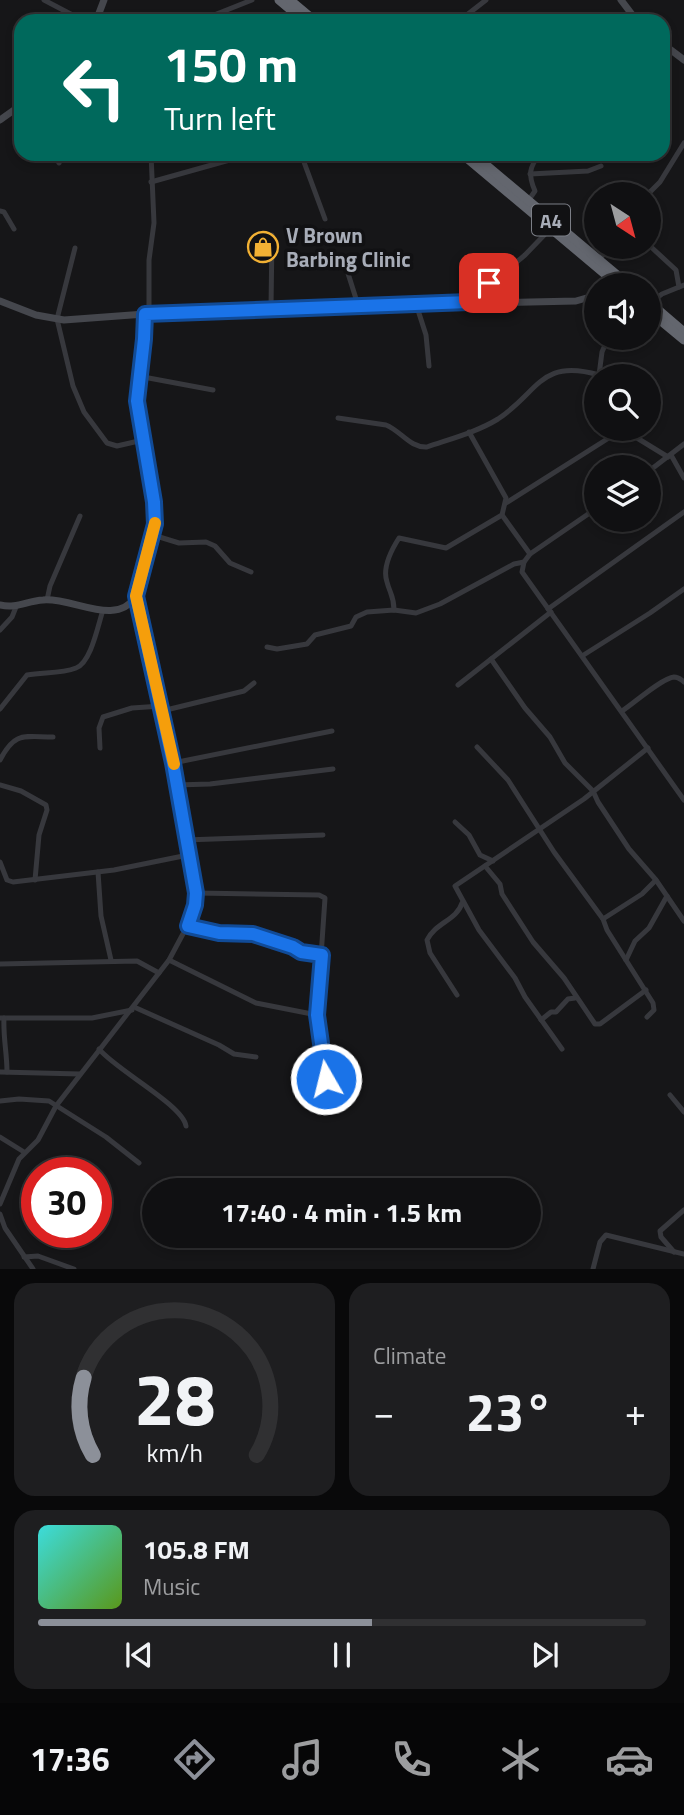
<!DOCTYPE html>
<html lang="en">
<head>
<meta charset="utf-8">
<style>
  :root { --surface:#101012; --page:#1e1e20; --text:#f1f3f6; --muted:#9c9d9f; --line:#303032; --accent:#8c9099 }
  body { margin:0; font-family:"Titillium Web",sans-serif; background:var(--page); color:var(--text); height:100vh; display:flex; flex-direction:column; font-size:26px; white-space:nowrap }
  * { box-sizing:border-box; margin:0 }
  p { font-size:23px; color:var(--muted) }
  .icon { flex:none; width:38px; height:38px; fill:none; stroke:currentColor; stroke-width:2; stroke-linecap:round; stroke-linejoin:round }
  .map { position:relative; height:1269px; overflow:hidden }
  .panel { display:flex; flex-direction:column; gap:14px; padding:14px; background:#09090a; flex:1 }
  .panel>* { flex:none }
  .banner { position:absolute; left:14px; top:14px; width:656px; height:147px; border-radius:21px; box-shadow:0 4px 10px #0003,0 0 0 2px var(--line); background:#00695c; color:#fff; overflow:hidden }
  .needle { width:46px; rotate:144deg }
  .fabs { position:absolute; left:584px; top:182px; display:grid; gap:14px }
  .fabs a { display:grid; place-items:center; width:77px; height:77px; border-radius:50%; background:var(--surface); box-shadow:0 4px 10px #0003,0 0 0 2px var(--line); font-size:35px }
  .speed { position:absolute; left:21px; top:1157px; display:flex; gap:14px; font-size:35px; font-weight:700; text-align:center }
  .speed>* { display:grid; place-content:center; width:91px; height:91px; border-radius:50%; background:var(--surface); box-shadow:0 4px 10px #0003,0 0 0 2px var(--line); line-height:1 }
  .speed .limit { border:10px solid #d22; background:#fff; color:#111 }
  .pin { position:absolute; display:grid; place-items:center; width:60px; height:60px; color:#fff; margin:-30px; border-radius:14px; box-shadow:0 4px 10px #0006 }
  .me { position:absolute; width:77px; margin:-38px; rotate:352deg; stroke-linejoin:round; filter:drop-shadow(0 0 5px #0008) }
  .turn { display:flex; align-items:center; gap:24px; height:147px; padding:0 35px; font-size:32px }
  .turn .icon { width:91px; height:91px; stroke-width:2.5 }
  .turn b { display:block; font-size:49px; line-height:60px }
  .big { font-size:52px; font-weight:700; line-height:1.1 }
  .panel .widget { flex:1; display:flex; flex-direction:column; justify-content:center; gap:10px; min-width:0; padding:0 24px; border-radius:21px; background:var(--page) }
  .panel .dial { align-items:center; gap:0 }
  .dial svg { height:182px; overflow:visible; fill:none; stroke:var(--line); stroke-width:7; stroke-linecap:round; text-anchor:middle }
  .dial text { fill:var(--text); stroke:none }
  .song { display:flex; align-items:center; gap:21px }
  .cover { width:84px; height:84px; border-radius:10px; background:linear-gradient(135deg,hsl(180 70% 55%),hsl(90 70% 35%)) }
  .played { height:7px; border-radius:4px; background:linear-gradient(90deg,var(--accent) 55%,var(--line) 55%) }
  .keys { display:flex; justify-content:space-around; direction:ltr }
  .heat { display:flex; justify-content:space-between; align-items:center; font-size:38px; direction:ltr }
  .panel .tiles { flex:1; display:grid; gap:14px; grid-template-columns:1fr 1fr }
  .widget:last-child { grid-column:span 2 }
  .trip { position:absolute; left:142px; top:1178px; width:399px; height:70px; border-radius:35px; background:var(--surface); box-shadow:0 4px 10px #0003,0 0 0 2px var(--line); font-weight:700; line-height:70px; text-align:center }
  .tabs { display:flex; height:112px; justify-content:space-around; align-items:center; background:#060607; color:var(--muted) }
  .tabs .icon { width:49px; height:49px }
  .tabs .selected { color:var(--accent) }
  .tabs b { font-size:32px; color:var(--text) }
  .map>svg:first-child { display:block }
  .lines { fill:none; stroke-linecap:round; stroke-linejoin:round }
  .street { stroke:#37383d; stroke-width:5 }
  .secondary { stroke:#45474d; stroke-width:7 }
  .highway { stroke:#63666e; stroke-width:9 }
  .route-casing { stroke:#114b97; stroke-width:18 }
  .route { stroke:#1a73e8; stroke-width:12 }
  .slow { stroke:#f59e0b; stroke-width:12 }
  .labels { text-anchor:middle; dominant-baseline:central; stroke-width:7; stroke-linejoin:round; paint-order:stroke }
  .shield { fill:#111113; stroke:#7b7e86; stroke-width:2 }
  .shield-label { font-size:19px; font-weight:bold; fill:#a8adb8 }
  .poi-label { font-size:21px; font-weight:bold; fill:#a8adb8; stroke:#111113; text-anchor:start }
</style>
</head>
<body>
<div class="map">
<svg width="684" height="1269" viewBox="0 0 684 1269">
  <rect width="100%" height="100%" fill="#161618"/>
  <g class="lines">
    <!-- street -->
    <g class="street">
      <polyline points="44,0 84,21"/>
      <polyline points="199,21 252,0"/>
      <polyline points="459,21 486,0"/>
      <polyline points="19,45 21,47"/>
      <polyline points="54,154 59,163"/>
      <polyline points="301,154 325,219"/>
      <polyline points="369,159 376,154"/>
      <polyline points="530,174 588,171 601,166"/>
      <polyline points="151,182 251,154"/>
      <polyline points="648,194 660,182 684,143"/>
      <path d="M528,201l7,-10c-7,-16 -6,-24 5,-37"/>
      <polyline points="0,211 4,212 14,229"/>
      <polyline points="650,246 676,270 679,287"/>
      <polyline points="75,248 57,319 73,386 84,412 107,443 117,446 143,440"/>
      <polyline points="599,260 609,247"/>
      <polyline points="346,267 358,305"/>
      <polyline points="469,302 525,255 550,229"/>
      <polyline points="650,303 662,294 684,285"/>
      <polyline points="416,304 426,335 429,366"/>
      <polyline points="271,308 272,235"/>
      <polyline points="149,313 149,260 154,223 151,154"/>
      <polyline points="599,375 602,352 608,338"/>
      <polyline points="138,376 213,390"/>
      <path d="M338,418l48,7c15,6 24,23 41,22 23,-8 50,-15 71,-28 41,-27 42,-61 101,-44"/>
      <polyline points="629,429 637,438 668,457"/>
      <polyline points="671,455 684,478"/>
      <polyline points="649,471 684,444"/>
      <polyline points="506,503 623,429"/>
      <polyline points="597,508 530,554 524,562 522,572 684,800"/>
      <polyline points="502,515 530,554"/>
      <polyline points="153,535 179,543 206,542 215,546 230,563 251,572"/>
      <polyline points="47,600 50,586 80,516"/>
      <polyline points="548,609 684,512"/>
      <path d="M394,610c0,-14 -4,-16 -7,-28 -5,-14 5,-33 12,-44l47,10 56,-33 4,-17 -37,-66"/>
      <polyline points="0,630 12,617 16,607"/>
      <polyline points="267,647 277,649 307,644 315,635 351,626 356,617 367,612 394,610 416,613 440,604 514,564 524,562"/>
      <polyline points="582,656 650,613 684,589"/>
      <polyline points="491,659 525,708 550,737 565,763 593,791 598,802 629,849 656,880 684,921"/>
      <polyline points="458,685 551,612"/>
      <path d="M0,709l27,-34c16,-3 34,-1 49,-7 15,-5 22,-43 27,-58"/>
      <polyline points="162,711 244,691 254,683"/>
      <path d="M622,711c11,-7 40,-33 52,-34 5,0 6,2 10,5"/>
      <polyline points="477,747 508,780 554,852 603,919 607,930 653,1003 654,1010 647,1017"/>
      <polyline points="100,748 99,728 103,717 132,708 161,706"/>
      <path d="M0,760c15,-29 24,-23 53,-23"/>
      <polyline points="173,763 332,731"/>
      <polyline points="0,785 21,791 46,805 47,810 39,835 35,880"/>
      <polyline points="176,785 210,784 333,769"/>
      <polyline points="455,822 469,835 480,855 493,861"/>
      <polyline points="185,840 323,835"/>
      <polyline points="0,862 7,880 13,882 114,870 188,855"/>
      <polyline points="485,866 500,884 502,894 533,942 564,978 595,1024 600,1024 646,990"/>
      <polyline points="98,872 101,916 111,960"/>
      <polyline points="196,893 319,895 325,898 317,1015 326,1079 334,1107"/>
      <polyline points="603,919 642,894 656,880"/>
      <polyline points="188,926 220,933 253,934 268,941 285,944 301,952 322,955"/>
      <polyline points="169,960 256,1003 317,1015"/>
      <polyline points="626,960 635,941 649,928 667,896"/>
      <polyline points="0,964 137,961 159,973"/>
      <path d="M457,995l-27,-42 -3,-13c8,-17 30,-20 35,-37"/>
      <polyline points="134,1007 219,1045 234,1054 256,1057"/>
      <polyline points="0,1018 92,1018 132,1010"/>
      <path d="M4,1018c-1,19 3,35 3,54"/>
      <polyline points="541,1020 551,1012 556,1012 568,999 575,998"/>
      <path d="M99,1049c17,21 84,56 87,77"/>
      <polyline points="562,1049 525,997 515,978 479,930 455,886 584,799 648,748"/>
      <polyline points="0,1072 80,1074"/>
      <polyline points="670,1095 684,1112"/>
      <polyline points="0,1101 19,1099 49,1101 106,1137 139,1163"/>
      <polyline points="0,1137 24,1152"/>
      <polyline points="0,1204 19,1159 38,1140 56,1106 169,960 192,917 196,893 173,763 136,596"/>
      <polyline points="0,1214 5,1228 33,1269"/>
      <polyline points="674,1252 661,1237 660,1231 684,1210"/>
      <polyline points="24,1257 38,1256 74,1269"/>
      <polyline points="593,1269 600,1242 606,1235 684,1254"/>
    </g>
    <!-- secondary -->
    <g class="secondary">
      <polyline points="621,0 637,21"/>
      <polyline points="96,21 104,0"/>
      <polyline points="663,44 684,60"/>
      <polyline points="0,120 21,105"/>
      <polyline points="0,301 36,315 64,320 172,312 271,308 576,301 597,295"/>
      <path d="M0,605c16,4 27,-4 43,-5 30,-3 73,28 93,-4l19,-72 -1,-22 -17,-101 7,-62 1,-25"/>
    </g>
    <!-- highway -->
    <g class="highway">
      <polyline points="279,0 304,21"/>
      <polyline points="290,0 315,21"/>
      <polyline points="462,154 618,285"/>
      <polyline points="473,154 629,285"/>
      <polyline points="649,302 684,332"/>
      <polyline points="649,311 684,340"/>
    </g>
  </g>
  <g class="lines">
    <!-- route casing -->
    <g class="route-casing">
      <polyline id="route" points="326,1079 317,1015 322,955 301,952 293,947 253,934 219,933 188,926 195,905 196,893 173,763 136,596 155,524 154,502 137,401 144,339 145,314 469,302 489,283"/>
    </g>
    <!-- route -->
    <use href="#route" class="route"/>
    <!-- slow -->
    <polyline class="slow" points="155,523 136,596 174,764"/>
  </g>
  <!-- icons -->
  <defs>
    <g id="shop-ring" transform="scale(1.575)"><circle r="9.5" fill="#111113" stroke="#f2b134" stroke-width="1.5"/><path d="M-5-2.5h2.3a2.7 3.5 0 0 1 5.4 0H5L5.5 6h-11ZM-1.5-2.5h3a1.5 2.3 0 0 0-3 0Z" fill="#f2b134"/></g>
  </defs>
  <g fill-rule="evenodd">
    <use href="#shop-ring" x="263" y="247"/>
  </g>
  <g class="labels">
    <!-- shield labels -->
    <rect class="shield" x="532" y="204.5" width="38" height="31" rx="5"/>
    <g class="shield-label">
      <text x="551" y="220">A4</text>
    </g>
    <!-- poi labels -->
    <g class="poi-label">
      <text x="286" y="235">V Brown<tspan x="286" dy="24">Barbing Clinic</tspan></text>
    </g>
  </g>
</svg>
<div class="fabs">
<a><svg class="needle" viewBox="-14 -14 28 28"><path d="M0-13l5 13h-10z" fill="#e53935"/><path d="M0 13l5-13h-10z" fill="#9c9d9f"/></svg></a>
<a><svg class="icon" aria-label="sound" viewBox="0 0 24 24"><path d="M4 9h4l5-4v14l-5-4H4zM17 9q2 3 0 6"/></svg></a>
<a><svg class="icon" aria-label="search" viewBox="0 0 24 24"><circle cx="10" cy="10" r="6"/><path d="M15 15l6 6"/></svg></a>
<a><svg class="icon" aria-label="layers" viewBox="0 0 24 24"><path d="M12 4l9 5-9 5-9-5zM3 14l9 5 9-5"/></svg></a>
</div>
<div class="speed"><div class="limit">30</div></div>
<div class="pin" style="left:489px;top:283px;background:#d93025"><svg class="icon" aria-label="arrive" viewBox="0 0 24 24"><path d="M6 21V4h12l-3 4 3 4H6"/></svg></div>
<svg class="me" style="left:326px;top:1079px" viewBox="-20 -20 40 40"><circle r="17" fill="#1a73e8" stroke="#fff" stroke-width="3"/><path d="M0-11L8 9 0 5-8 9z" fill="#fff"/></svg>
<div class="trip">17:40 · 4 min · 1.5 km</div>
<div class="banner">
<div class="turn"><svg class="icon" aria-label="left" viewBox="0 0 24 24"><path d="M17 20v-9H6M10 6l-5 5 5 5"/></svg><div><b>150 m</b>Turn left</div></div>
</div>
</div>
<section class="panel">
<div class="tiles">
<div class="widget dial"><svg viewBox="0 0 100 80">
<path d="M14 69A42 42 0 1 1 86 69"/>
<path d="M14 69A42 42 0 0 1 10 35" stroke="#8c9099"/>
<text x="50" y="56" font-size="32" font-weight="700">28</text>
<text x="50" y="72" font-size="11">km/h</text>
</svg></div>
<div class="widget"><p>Climate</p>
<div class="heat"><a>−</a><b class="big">23°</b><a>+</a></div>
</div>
<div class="widget">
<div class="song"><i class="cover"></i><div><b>105.8 FM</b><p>Music</p></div></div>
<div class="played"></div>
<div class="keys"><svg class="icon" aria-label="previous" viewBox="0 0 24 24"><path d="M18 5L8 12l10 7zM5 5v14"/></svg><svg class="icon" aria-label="pause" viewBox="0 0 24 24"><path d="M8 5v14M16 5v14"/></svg><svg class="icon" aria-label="next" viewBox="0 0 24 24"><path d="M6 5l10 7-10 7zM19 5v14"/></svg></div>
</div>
</div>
</section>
<nav class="tabs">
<b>17:36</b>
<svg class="icon selected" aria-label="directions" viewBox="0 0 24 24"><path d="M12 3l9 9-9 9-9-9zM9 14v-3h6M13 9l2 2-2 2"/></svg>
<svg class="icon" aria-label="music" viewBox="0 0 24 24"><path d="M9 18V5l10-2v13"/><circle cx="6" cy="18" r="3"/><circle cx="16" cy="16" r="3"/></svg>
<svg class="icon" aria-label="phone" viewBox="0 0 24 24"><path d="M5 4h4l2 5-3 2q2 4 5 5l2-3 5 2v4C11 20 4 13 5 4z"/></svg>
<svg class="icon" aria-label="climate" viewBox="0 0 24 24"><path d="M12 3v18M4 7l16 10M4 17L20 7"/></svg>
<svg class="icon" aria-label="car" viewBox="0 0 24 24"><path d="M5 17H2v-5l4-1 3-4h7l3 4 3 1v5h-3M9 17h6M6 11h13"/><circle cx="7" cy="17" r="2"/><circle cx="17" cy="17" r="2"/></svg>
</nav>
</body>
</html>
